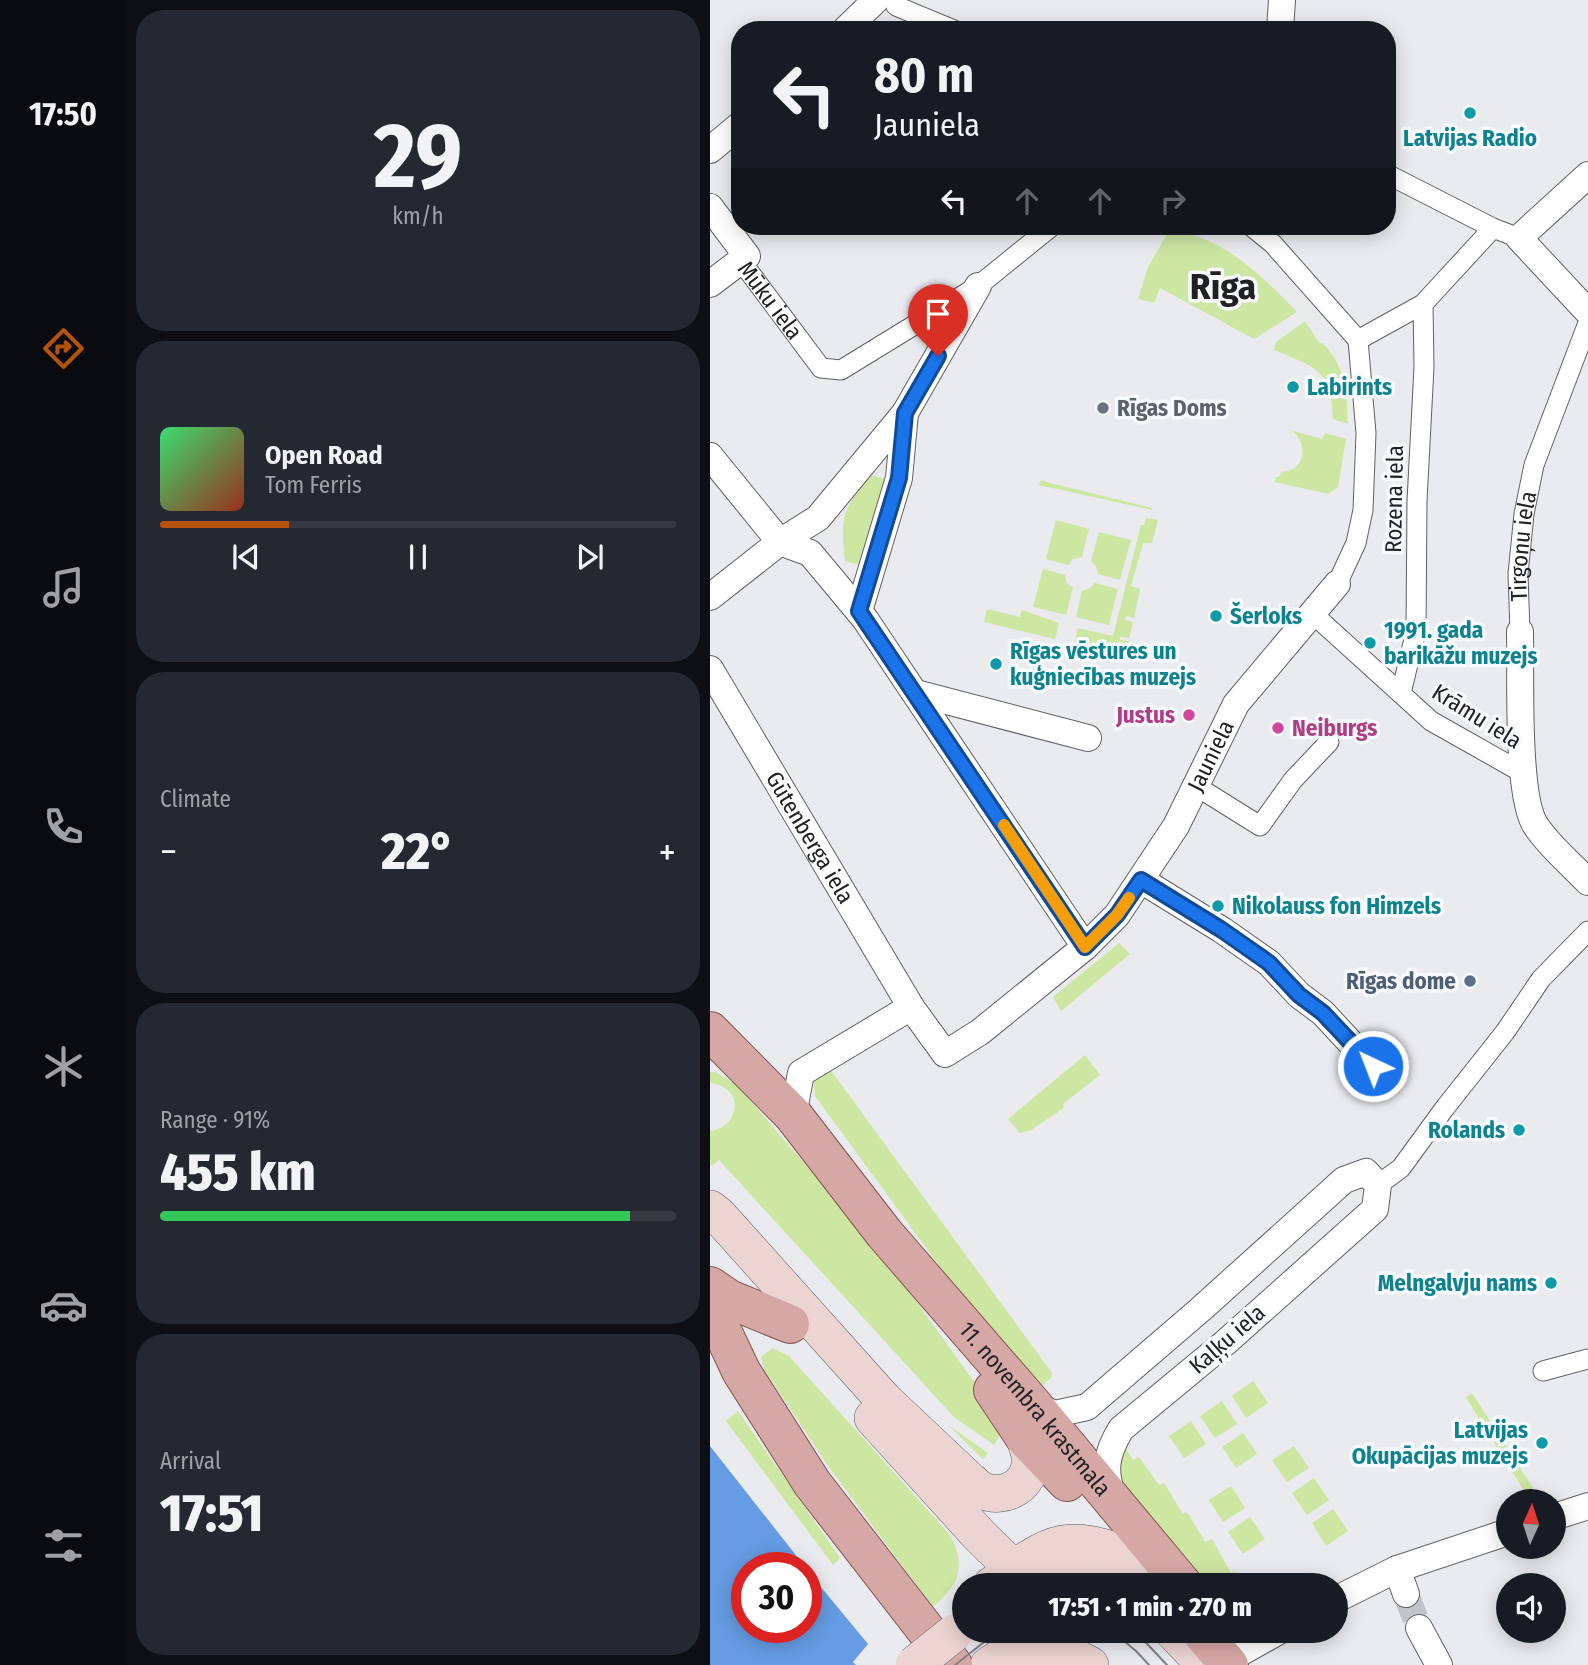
<!DOCTYPE html>
<html lang="en">
<head>
<meta charset="utf-8">
<style>
  :root { --surface:#171b24; --page:#242831; --text:#f1f3f6; --muted:#9ea1a6; --line:#363941; --accent:#b45309 }
  body { margin:0; font-family:"Fira Sans Condensed",sans-serif; background:var(--page); color:var(--text); height:100vh; display:flex; flex-direction:column; font-size:26px; white-space:nowrap }
  * { box-sizing:border-box; margin:0 }
  p { font-size:23px; color:var(--muted) }
  .icon { flex:none; width:38px; height:38px; fill:none; stroke:currentColor; stroke-width:2; stroke-linecap:round; stroke-linejoin:round }
  .map { position:relative; flex:1; overflow:hidden }
  .drawer { display:flex; flex-direction:column; gap:10px; padding:10px; background:#0d0f14; width:584px }
  .drawer>* { flex:none }
  .banner { position:absolute; left:21px; top:21px; width:665px; height:214px; border-radius:28px; box-shadow:0 4px 18px #0003; background:#171b24; color:var(--text); overflow:hidden }
  .needle { width:46px; rotate:3deg }
  .controls { position:absolute; left:786px; top:1489px; display:grid; gap:14px }
  .controls a { display:grid; place-items:center; width:70px; height:70px; border-radius:50%; background:var(--surface); box-shadow:0 4px 18px #0003; font-size:35px }
  .speed { position:absolute; left:21px; top:1552px; display:flex; gap:14px; font-size:35px; font-weight:700; text-align:center }
  .speed>* { display:grid; place-content:center; width:91px; height:91px; border-radius:50%; background:var(--surface); box-shadow:0 4px 18px #0003; line-height:1 }
  .speed .limit { border:10px solid #d22; background:#fff; color:#111 }
  .pin { position:absolute; display:grid; place-items:center; width:60px; height:60px; color:#fff; margin:-72px -30px; border-radius:50% 50% 50% 0; rotate:-45deg; box-shadow:0 0 7px #0007 }
  .pin .icon { rotate:45deg }
  .me { position:absolute; width:77px; margin:-38px; rotate:317deg; stroke-linejoin:round; filter:drop-shadow(0 0 5px #0008) }
  .turn { display:flex; align-items:center; gap:24px; height:147px; padding:0 28px; font-size:32px }
  .turn .icon { width:91px; height:91px; stroke-width:2.5 }
  .turn b { display:block; font-size:49px; line-height:60px }
  .lanes { display:flex; align-items:center; height:66px; padding:0 28px; background:#0003; justify-content:center; gap:35px; direction:ltr }
  .lanes .off { opacity:.35 }
  .big { font-size:52px; font-weight:800; line-height:1.1 }
  .drawer .widget { flex:1; display:flex; flex-direction:column; justify-content:center; gap:10px; min-width:0; padding:0 24px; border-radius:28px; background:var(--page) }
  .drawer .dial { align-items:center; gap:0 }
  .dial b { font-size:91px; line-height:1 }
  .song { display:flex; align-items:center; gap:21px }
  .cover { width:84px; height:84px; border-radius:10px; background:linear-gradient(135deg,hsl(140 70% 55%),hsl(10 70% 35%)) }
  .played { height:7px; border-radius:4px; background:linear-gradient(90deg,var(--accent) 25%,var(--line) 25%) }
  .keys { display:flex; justify-content:space-around; direction:ltr }
  .heat { display:flex; justify-content:space-between; align-items:center; font-size:38px; direction:ltr }
  .charge { height:10px; border-radius:5px; background:linear-gradient(90deg,#34c759 91%,var(--line) 0) }
  .trip { position:absolute; left:242px; top:1573px; width:396px; height:70px; border-radius:35px; background:var(--surface); box-shadow:0 4px 18px #0003; font-weight:800; line-height:70px; text-align:center }
  main { display:flex; flex:1; min-height:0 }
  .tab-bar { display:flex; flex-direction:column; width:126px; justify-content:space-around; align-items:center; background:#090b0e; color:var(--muted) }
  .tab-bar .icon { width:49px; height:49px }
  .tab-bar .current { color:var(--accent) }
  .tab-bar b { font-size:32px; color:var(--text) }
  .map>svg:first-child { display:block }
  .green { fill:#cde6a2 }
  .water { fill:#659ce3 }
  .lines { fill:none; stroke-linecap:round; stroke-linejoin:round }
  .minor-tunnel { stroke:#c1c3c6; stroke-width:26; stroke-dasharray:26 13; stroke-linecap:butt }
  .pedestrian-casing { stroke:#5f6164; stroke-width:21 }
  .minor-casing { stroke:#5f6164; stroke-width:28 }
  .secondary-casing { stroke:#5f6164; stroke-width:38 }
  .primary-casing { stroke:#855350; stroke-width:40 }
  .pedestrian { stroke:#fff; stroke-width:19 }
  .minor { stroke:#fff; stroke-width:26 }
  .secondary { stroke:#ebd4d2; stroke-width:37 }
  .primary { stroke:#d6a8a5; stroke-width:38 }
  .tram { stroke:#808184; stroke-width:2 }
  .secondary-bridge-casing { stroke:#5f6164; stroke-width:38; stroke-linecap:butt }
  .secondary-bridge { stroke:#ebd4d2; stroke-width:37 }
  .route-casing { stroke:#114b97; stroke-width:18 }
  .route { stroke:#1a73e8; stroke-width:12 }
  .slow { stroke:#f59e0b; stroke-width:12 }
  .culture-dot { fill:#0f9aa8; stroke:#f6f9fd; stroke-width:2.5 }
  .worship-dot { fill:#6b7280; stroke:#f6f9fd; stroke-width:2.5 }
  .hotel-dot { fill:#d1479c; stroke:#f6f9fd; stroke-width:2.5 }
  .service-dot { fill:#5c6f8a; stroke:#f6f9fd; stroke-width:2.5 }
  .labels { text-anchor:middle; dominant-baseline:central; stroke-width:7; stroke-linejoin:round; paint-order:stroke }
  .culture-label { font-size:23px; font-weight:bold; fill:#0d838f; stroke:#f6f9fd; text-anchor:start }
  .street-label { font-size:23px; fill:#202123; stroke:#f6f9fd }
  .worship-label { font-size:23px; font-weight:bold; fill:#5b616d; stroke:#f6f9fd; text-anchor:start }
  .hotel-label { font-size:23px; font-weight:bold; fill:#b23c85; stroke:#f6f9fd; text-anchor:end }
  .service-label { font-size:23px; font-weight:bold; fill:#4e5e75; stroke:#f6f9fd; text-anchor:end }
  .town-label { font-size:37px; font-weight:bold; fill:#202123; stroke:#f6f9fd }
</style>
</head>
<body>
<main>
<nav class="tab-bar">
<b>17:50</b>
<svg class="icon current" aria-label="directions" viewBox="0 0 24 24"><path d="M12 3l9 9-9 9-9-9zM9 14v-3h6M13 9l2 2-2 2"/></svg>
<svg class="icon" aria-label="music" viewBox="0 0 24 24"><path d="M9 18V5l10-2v13"/><circle cx="6" cy="18" r="3"/><circle cx="16" cy="16" r="3"/></svg>
<svg class="icon" aria-label="phone" viewBox="0 0 24 24"><path d="M5 4h4l2 5-3 2q2 4 5 5l2-3 5 2v4C11 20 4 13 5 4z"/></svg>
<svg class="icon" aria-label="climate" viewBox="0 0 24 24"><path d="M12 3v18M4 7l16 10M4 17L20 7"/></svg>
<svg class="icon" aria-label="car" viewBox="0 0 24 24"><path d="M5 17H2v-5l4-1 3-4h7l3 4 3 1v5h-3M9 17h6M6 11h13"/><circle cx="7" cy="17" r="2"/><circle cx="17" cy="17" r="2"/></svg>
<svg class="icon" aria-label="filters" viewBox="0 0 24 24"><path d="M4 7h16M4 17h16"/><circle cx="9" cy="7" r="2"/><circle cx="15" cy="17" r="2"/></svg>
</nav>
<section class="drawer">
<div class="widget dial"><b>29</b><p>km/h</p></div>
<div class="widget">
<div class="song"><i class="cover"></i><div><b>Open Road</b><p>Tom Ferris</p></div></div>
<div class="played"></div>
<div class="keys"><svg class="icon" aria-label="previous" viewBox="0 0 24 24"><path d="M18 5L8 12l10 7zM5 5v14"/></svg><svg class="icon" aria-label="pause" viewBox="0 0 24 24"><path d="M8 5v14M16 5v14"/></svg><svg class="icon" aria-label="next" viewBox="0 0 24 24"><path d="M6 5l10 7-10 7zM19 5v14"/></svg></div>
</div>
<div class="widget"><p>Climate</p>
<div class="heat"><a>−</a><b class="big">22°</b><a>+</a></div>
</div>
<div class="widget"><p>Range · 91%</p><b class="big">455 km</b><div class="charge"></div></div>
<div class="widget"><p>Arrival</p><b class="big">17:51</b></div>
</section>
<div class="map">
<svg width="878" height="1665" viewBox="0 0 878 1665">
  <rect width="100%" height="100%" fill="#e9ebef"/>
  <!-- green -->
  <g class="green">
    <path d="M459,231c52,3 93,45 128,81l-43,27 -94,-51 -6,15 -16,-4 10,-32z"/>
    <path d="M595,321l15,23 3,-1c24,28 23,46 25,81l-15,-5c-1,-50 -18,-52 -59,-69l2,-8z"/>
    <path d="M581,430l31,9 3,-6 21,6 -8,48 -10,7 -53,-12 1,-5h3l2,-5c25,0 28,-29 10,-42z"/>
    <path d="M161,475l20,6 -25,85 -21,-5c-5,-46 -3,-50 26,-86z"/>
    <polygon points="331,480 340,483 442,508 442,510 329,485"/>
    <polygon points="436,518 448,520 442,543 433,543 421,586 430,589 424,618 416,616 415,620 423,622 419,638 410,637 410,640 419,641 415,656 364,643 368,628 403,636 431,525 434,525"/>
    <polygon points="346,520 379,529 372,557 363,559 358,565 336,559"/>
    <polygon points="389,532 421,540 410,580 388,574 386,566 381,561"/>
    <polygon points="333,569 355,575 357,583 363,588 356,615 323,607"/>
    <polygon points="385,583 408,589 399,625 366,617 372,591 380,588"/>
    <polygon points="277,609 310,617 312,610 349,623 345,639 274,622"/>
    <polygon points="409,943 420,954 351,1011 343,997"/>
    <polygon points="375,1055 390,1075 353,1104 354,1108 321,1130 310,1133 298,1119"/>
    <polygon points="117,1065 342,1373 341,1378 323,1394 105,1096 103,1080"/>
    <path d="M0,1072h5l20,11 145,168 126,175 -12,19 -40,-28 -235,-257 -7,6 -2,-2v-33c33,-5 33,-45 0,-48z"/>
    <path d="M63,1348l16,8 162,180c15,34 8,48 -18,71l-107,-144 -62,-94 -3,-12z"/>
    <polygon points="543,1381 558,1403 536,1418 522,1396"/>
    <polygon points="762,1393 823,1488 816,1494 757,1399 756,1397"/>
    <polygon points="512,1401 527,1424 505,1438 490,1416"/>
    <polygon points="28,1411 130,1558 123,1565 16,1421"/>
    <polygon points="481,1421 496,1444 474,1458 459,1436"/>
    <polygon points="238,1425 278,1453 273,1459"/>
    <polygon points="533,1433 547,1454 526,1468 512,1447"/>
    <polygon points="413,1444 423,1460 429,1457 449,1485 454,1483 473,1514 477,1512 495,1542 502,1539 521,1573 525,1572 533,1585 493,1585 405,1475"/>
    <polygon points="584,1446 599,1468 577,1482 562,1460"/>
    <polygon points="604,1478 619,1500 597,1515 582,1493"/>
    <polygon points="521,1486 535,1508 513,1522 499,1500"/>
    <polygon points="623,1509 638,1531 616,1546 602,1523"/>
    <polygon points="540,1517 555,1539 533,1554 518,1532"/>
  </g>
  <!-- water -->
  <polygon class="water" points="0,1446 96,1568 37,1568 37,1628 96,1628 96,1569 158,1644 143,1662 146,1665 0,1665"/>
  <g class="lines">
    <!-- minor-tunnel -->
    <polyline class="minor-tunnel" points="696,1594 709,1628"/>
    <!-- pedestrian casing -->
    <g class="pedestrian-casing">
      <g id="pedestrian">
        <polyline points="188,0 186,6 244,30"/>
        <polyline points="677,174 783,228 809,238"/>
        <polyline points="541,226 563,244 648,340"/>
        <path id="s1" d="M31,261l80,107 20,2 137,-84 74,-60"/>
        <polyline points="648,340 713,304 783,228"/>
        <polyline points="627,584 646,543 653,510 656,433 648,340"/>
        <polyline points="603,614 721,721 813,773"/>
        <path id="s2" d="M810,632l-2,-58 6,-60 10,-49 54,-142"/>
        <polyline points="691,693 706,631 707,501 714,367 713,304"/>
        <polyline points="486,786 550,826 583,780 619,742"/>
        <polyline points="668,1185 691,1168 734,1109 795,1032 831,979 878,931"/>
        <polyline points="833,1371 878,1359"/>
      </g>
    </g>
    <!-- minor casing -->
    <g class="minor-casing">
      <g id="minor">
        <polyline points="135,30 166,0"/>
        <polyline points="570,30 572,0"/>
        <polyline points="0,150 30,125"/>
        <polyline points="878,175 809,238 878,312"/>
        <polyline points="0,207 37,256 0,284"/>
        <polyline points="0,456 70,542"/>
        <polyline points="70,542 100,553 155,619 375,947"/>
        <polyline points="0,597 70,542 108,518 195,413 268,286"/>
        <polyline points="149,611 189,478 195,413"/>
        <path d="M810,632c1,40 -4,166 16,194 14,21 35,38 52,56"/>
        <path id="s3" d="M0,669l201,338 34,47 35,-22 105,-85 32,-32 59,-89 60,-122 101,-120"/>
        <polyline points="206,693 378,738"/>
        <polyline points="431,880 512,930 559,963 589,995 613,1013 675,1080"/>
        <polyline points="83,1115 91,1073 201,1007"/>
        <path d="M323,1405l22,9 32,-7 114,-98 143,-129 22,-8 12,13 -3,24 -149,133 -105,87c-15,25 -18,41 -8,69"/>
        <polyline points="844,1517 878,1506"/>
        <polyline points="687,1569 696,1594"/>
        <polyline points="625,1600 687,1569 798,1532"/>
        <polyline points="709,1628 729,1665"/>
        <polyline points="530,1653 569,1631"/>
      </g>
    </g>
    <!-- secondary casing -->
    <g class="secondary-casing">
      <g id="secondary">
        <path d="M0,1209l8,6 166,185 86,81c4,3 9,9 13,10 21,8 44,-4 47,-26 2,-8 -3,-19 -5,-27"/>
        <polyline points="163,1418 269,1535 321,1586"/>
        <path d="M281,1586c63,-47 74,-56 150,-25"/>
        <path d="M316,1586c30,-14 61,-13 90,0"/>
        <polyline points="463,1631 495,1665"/>
        <path d="M279,1665c38,-25 62,-21 101,0"/>
      </g>
    </g>
    <!-- primary casing -->
    <g class="primary-casing">
      <g id="primary">
        <path id="s4" d="M0,1031l83,84 91,118 149,172 151,181"/>
        <polyline points="0,1286 19,1299 80,1324"/>
        <polyline points="0,1305 31,1371 102,1483 243,1665"/>
        <polyline points="283,1390 315,1438 357,1482"/>
        <polyline points="490,1631 519,1665"/>
      </g>
    </g>
    <!-- pedestrian -->
    <use href="#pedestrian" class="pedestrian"/>
    <!-- minor -->
    <use href="#minor" class="minor"/>
    <!-- secondary -->
    <use href="#secondary" class="secondary"/>
    <!-- primary -->
    <use href="#primary" class="primary"/>
    <!-- tram -->
    <g class="tram">
      <polyline points="402,1631 426,1651 439,1665"/>
      <polyline points="425,1631 457,1665"/>
      <polyline points="225,1665 268,1631"/>
      <polyline points="245,1665 288,1631"/>
    </g>
    <!-- secondary-bridge casing -->
    <g class="secondary-bridge-casing">
      <polyline id="secondary-bridge" points="204,1665 244,1633"/>
    </g>
    <!-- secondary-bridge -->
    <use href="#secondary-bridge" class="secondary-bridge"/>
  </g>
  <g class="lines">
    <!-- route casing -->
    <g class="route-casing">
      <polyline id="route" points="228,356 195,413 189,478 149,611 375,947 407,915 431,880 512,930 559,963 589,995 613,1013 663,1066"/>
    </g>
    <!-- route -->
    <use href="#route" class="route"/>
    <!-- slow -->
    <polyline class="slow" points="294,825 375,947 407,915 419,898"/>
  </g>
  <!-- markers -->
  <g class="culture-dot">
    <circle cx="760" cy="113" r="7"/>
    <circle cx="583" cy="387" r="7"/>
    <circle cx="506" cy="616" r="7"/>
    <circle cx="660" cy="643" r="7"/>
    <circle cx="286" cy="664" r="7"/>
    <circle cx="508" cy="906" r="7"/>
    <circle cx="809" cy="1130" r="7"/>
    <circle cx="841" cy="1283" r="7"/>
    <circle cx="832" cy="1443" r="7"/>
  </g>
  <circle class="worship-dot" cx="393" cy="408" r="7"/>
  <g class="hotel-dot">
    <circle cx="479" cy="715" r="7"/>
    <circle cx="568" cy="728" r="7"/>
  </g>
  <circle class="service-dot" cx="760" cy="981" r="7"/>
  <g class="labels">
    <!-- culture labels -->
    <g class="culture-label">
      <text x="760" y="138" text-anchor="middle">Latvijas Radio</text>
      <text x="597" y="387">Labirints</text>
      <text x="520" y="616">Šerloks</text>
      <text x="674" y="630">1991. gada<tspan x="674" dy="26">barikāžu muzejs</tspan></text>
      <text x="300" y="651">Rīgas vēstures un<tspan x="300" dy="26">kuģniecības muzejs</tspan></text>
      <text x="522" y="906">Nikolauss fon Himzels</text>
      <text x="795" y="1130" text-anchor="end">Rolands</text>
      <text x="827" y="1283" text-anchor="end">Melngalvju nams</text>
      <text x="818" y="1430" text-anchor="end">Latvijas<tspan x="818" dy="26">Okupācijas muzejs</tspan></text>
    </g>
    <!-- street labels -->
    <g class="street-label">
      <text stroke="none"><textPath href="#s1" startOffset="49">Mūku iela</textPath></text>
      <text transform="translate(684 499) rotate(-89)">Rozena iela</text>
      <text stroke="none"><textPath href="#s2" startOffset="86">Tirgoņu iela</textPath></text>
      <text transform="translate(767 716) rotate(32)">Krāmu iela</text>
      <text stroke="none"><textPath href="#s3" startOffset="858">Jauniela</textPath></text>
      <text stroke="none"><textPath href="#s3" startOffset="196">Gūtenberga iela</textPath></text>
      <text transform="translate(517 1339) rotate(-41)">Kaļķu iela</text>
      <text stroke="none"><textPath href="#s4" startOffset="499">11. novembra krastmala</textPath></text>
    </g>
    <!-- worship labels -->
    <g class="worship-label">
      <text x="407" y="408">Rīgas Doms</text>
    </g>
    <!-- hotel labels -->
    <g class="hotel-label">
      <text x="465" y="715">Justus</text>
      <text x="582" y="728" text-anchor="start">Neiburgs</text>
    </g>
    <!-- service labels -->
    <g class="service-label">
      <text x="746" y="981">Rīgas dome</text>
    </g>
    <!-- town labels -->
    <g class="town-label">
      <text x="513" y="286">Rīga</text>
    </g>
  </g>
</svg>
<div class="controls">
<a><svg class="needle" viewBox="-14 -14 28 28"><path d="M0-13l5 13h-10z" fill="#e53935"/><path d="M0 13l5-13h-10z" fill="#9ea1a6"/></svg></a>
<a><svg class="icon" aria-label="sound" viewBox="0 0 24 24"><path d="M4 9h4l5-4v14l-5-4H4zM17 9q2 3 0 6"/></svg></a>
</div>
<div class="speed"><div class="limit">30</div></div>
<div class="pin" style="left:228px;top:356px;background:#d93025"><svg class="icon" aria-label="arrive" viewBox="0 0 24 24"><path d="M6 21V4h12l-3 4 3 4H6"/></svg></div>
<svg class="me" style="left:663px;top:1066px" viewBox="-20 -20 40 40"><circle r="17" fill="#1a73e8" stroke="#fff" stroke-width="3"/><path d="M0-11L8 9 0 5-8 9z" fill="#fff"/></svg>
<div class="trip">17:51 · 1 min · 270 m</div>
<div class="banner">
<div class="turn"><svg class="icon" aria-label="left" viewBox="0 0 24 24"><path d="M17 20v-9H6M10 6l-5 5 5 5"/></svg><div><b>80 m</b>Jauniela</div></div>
<div class="lanes"><svg class="icon" aria-label="left" viewBox="0 0 24 24"><path d="M17 20v-9H6M10 6l-5 5 5 5"/></svg><svg class="icon off" aria-label="ahead" viewBox="0 0 24 24"><path d="M12 20V5M6 11l6-6 6 6"/></svg><svg class="icon off" aria-label="ahead" viewBox="0 0 24 24"><path d="M12 20V5M6 11l6-6 6 6"/></svg><svg class="icon off" aria-label="right" viewBox="0 0 24 24"><path d="M7 20v-9h11M14 6l5 5-5 5"/></svg></div>
</div>
</div>
</main>
</body>
</html>
